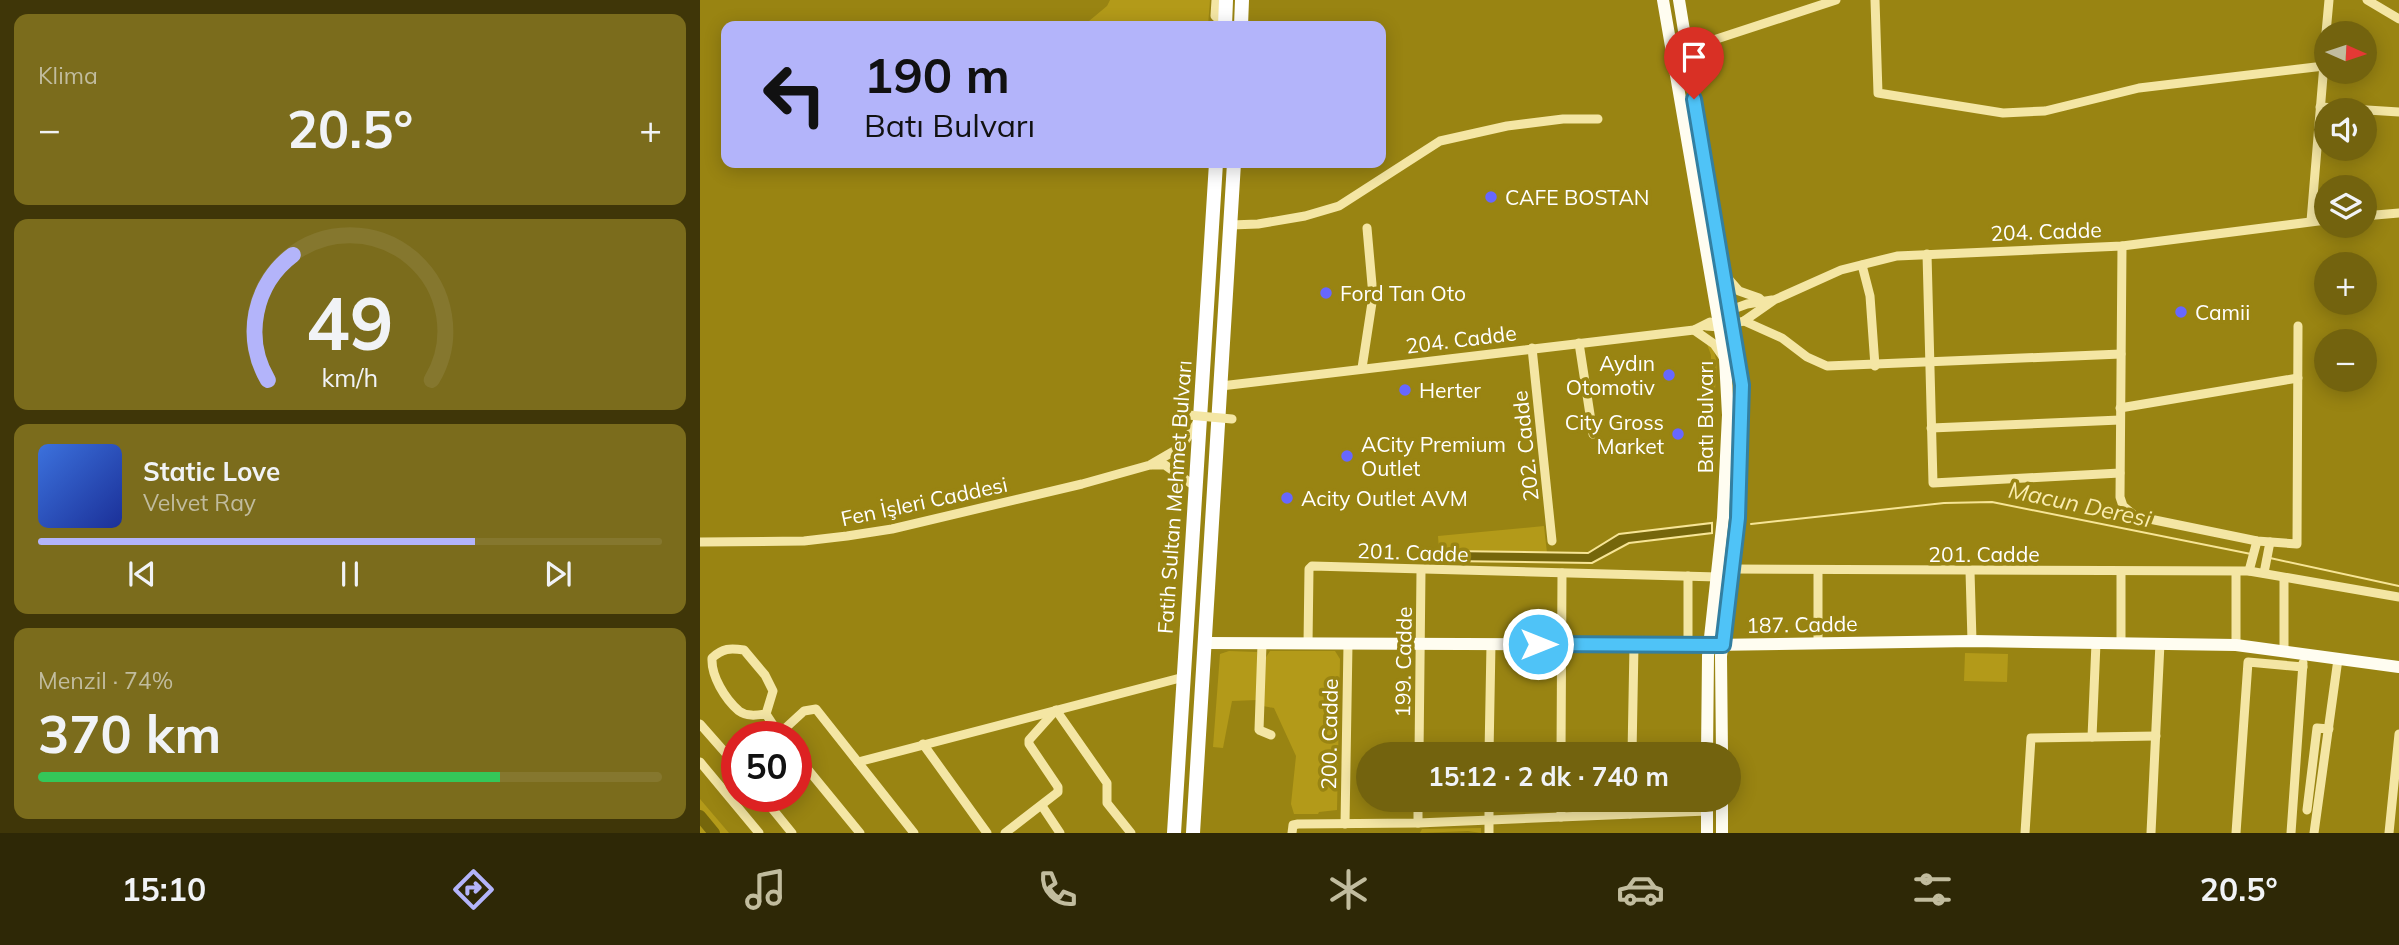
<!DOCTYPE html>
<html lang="tr">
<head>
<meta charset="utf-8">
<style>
  :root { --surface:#73630e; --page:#7b6c1c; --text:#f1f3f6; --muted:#c1bc9e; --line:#85772e; --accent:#b3b4fa }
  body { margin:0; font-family:Mulish,sans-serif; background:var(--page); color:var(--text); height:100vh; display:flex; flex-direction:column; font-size:26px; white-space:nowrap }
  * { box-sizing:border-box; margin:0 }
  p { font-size:23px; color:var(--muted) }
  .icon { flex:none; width:38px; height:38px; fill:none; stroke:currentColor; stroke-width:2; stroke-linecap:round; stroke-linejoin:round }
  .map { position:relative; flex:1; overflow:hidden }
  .panel { display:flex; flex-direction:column; gap:14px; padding:14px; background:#3f3608; width:700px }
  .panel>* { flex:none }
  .hud { position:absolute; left:21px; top:21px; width:665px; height:147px; border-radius:14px; box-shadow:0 4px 18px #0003; background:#b3b4fa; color:#111; overflow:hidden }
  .needle { width:46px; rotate:93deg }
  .tools { position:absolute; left:1614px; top:21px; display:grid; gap:14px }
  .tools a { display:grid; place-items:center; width:63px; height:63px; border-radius:50%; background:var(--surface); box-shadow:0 4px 18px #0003; font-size:35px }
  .speed { position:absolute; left:21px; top:721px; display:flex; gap:14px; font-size:35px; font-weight:700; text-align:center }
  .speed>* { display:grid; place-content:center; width:91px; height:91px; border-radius:50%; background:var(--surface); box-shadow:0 4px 18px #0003; line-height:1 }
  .speed .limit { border:10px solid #d22; background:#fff; color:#111 }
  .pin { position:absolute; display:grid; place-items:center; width:60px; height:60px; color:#fff; margin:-72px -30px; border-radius:50% 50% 50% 0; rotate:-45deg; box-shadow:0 0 7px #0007 }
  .pin .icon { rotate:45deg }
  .me { position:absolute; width:77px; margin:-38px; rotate:90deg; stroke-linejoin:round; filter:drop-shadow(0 0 5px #0008) }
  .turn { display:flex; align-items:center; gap:24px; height:147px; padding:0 28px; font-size:32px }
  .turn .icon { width:91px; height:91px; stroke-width:2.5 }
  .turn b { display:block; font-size:49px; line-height:60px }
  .big { font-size:52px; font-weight:700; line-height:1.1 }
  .panel .widget { flex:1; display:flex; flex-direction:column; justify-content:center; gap:10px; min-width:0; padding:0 24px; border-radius:14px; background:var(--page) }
  .panel .dial { align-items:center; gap:0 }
  .dial svg { height:182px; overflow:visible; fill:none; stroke:var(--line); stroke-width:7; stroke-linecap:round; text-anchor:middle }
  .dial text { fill:var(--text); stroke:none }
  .song { display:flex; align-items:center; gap:21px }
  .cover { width:84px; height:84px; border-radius:10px; background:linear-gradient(135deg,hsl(220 70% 55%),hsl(230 70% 35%)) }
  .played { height:7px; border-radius:4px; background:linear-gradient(90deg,var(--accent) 70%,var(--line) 70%) }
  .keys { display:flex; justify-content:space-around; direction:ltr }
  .heat { display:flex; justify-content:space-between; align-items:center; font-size:38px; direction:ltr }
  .charge { height:10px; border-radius:5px; background:linear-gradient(90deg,#34c759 74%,var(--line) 0) }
  .trip { position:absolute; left:656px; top:742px; width:385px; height:70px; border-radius:35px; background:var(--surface); box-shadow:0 4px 18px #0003; font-weight:700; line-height:70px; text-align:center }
  .menu { display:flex; height:112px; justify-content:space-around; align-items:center; background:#2e2806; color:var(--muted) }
  .menu .icon { width:49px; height:49px }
  .menu .selected { color:var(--accent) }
  .menu b { font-size:32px; color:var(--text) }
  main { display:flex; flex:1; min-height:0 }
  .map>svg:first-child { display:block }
  .green { fill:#b39a19 }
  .water { fill:#75660b; stroke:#f7e596; stroke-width:2 }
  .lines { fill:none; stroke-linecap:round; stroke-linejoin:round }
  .stream { stroke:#f7e596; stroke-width:2 }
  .river { stroke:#75660b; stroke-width:12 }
  .minor { stroke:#f4e6a4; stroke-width:9 }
  .major { stroke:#fffdf1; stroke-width:12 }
  .highway { stroke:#fff; stroke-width:14 }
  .minor-bridge { stroke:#f4e6a4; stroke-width:9 }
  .route-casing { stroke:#337fa1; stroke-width:18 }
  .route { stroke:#4fc3f7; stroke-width:12 }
  .poi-dot { fill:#6767ff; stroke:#998412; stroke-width:2.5 }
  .labels { text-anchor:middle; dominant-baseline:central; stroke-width:7; stroke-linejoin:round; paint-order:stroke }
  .poi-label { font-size:21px; fill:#fff; stroke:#998412; text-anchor:start }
  .street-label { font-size:21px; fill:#fff; stroke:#998412 }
  .water-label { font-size:23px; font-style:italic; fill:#faedb0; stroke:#998412 }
</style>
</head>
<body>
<main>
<section class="panel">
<div class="widget"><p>Klima</p>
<div class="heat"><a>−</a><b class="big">20.5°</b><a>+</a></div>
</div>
<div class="widget dial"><svg viewBox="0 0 100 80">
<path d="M14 69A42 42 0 1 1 86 69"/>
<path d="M14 69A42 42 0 0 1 25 14" stroke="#b3b4fa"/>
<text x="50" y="56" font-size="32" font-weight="700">49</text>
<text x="50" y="72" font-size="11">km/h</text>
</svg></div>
<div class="widget">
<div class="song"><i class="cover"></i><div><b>Static Love</b><p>Velvet Ray</p></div></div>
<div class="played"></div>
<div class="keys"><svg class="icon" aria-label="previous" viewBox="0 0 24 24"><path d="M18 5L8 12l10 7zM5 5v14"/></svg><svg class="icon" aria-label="pause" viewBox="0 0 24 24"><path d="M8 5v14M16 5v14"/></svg><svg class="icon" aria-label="next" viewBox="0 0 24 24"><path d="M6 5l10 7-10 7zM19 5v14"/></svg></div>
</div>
<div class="widget"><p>Menzil · 74%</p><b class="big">370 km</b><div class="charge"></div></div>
</section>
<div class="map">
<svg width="1699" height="833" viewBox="0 0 1699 833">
  <rect width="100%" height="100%" fill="#998412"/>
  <!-- green -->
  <g class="green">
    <polygon points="410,0 510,0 508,26 383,26 407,6"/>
    <path d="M1007,344h3c10,15 6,31 5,48h-4v-37z"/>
    <polygon points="844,526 847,553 739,550 738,536"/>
    <polygon points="529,651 557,652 557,700 532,701 523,748 513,747 520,654"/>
    <polygon points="635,651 640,659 637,810 619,812 618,814 594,814 591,804 596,756 574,708 563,706 565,659 570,651"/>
    <polygon points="1265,653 1308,654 1307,682 1264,681"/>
    <polygon points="0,799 29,833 0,833"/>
    <polygon points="781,828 781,833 768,831 720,833 722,829"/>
  </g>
  <!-- water -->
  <polygon class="water" points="1012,523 1012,533 929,543 892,563 750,561 750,551 888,553 919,534"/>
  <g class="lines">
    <!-- stream -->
    <g class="stream">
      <polyline points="1051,524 1244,503 1292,502 1551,554"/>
      <polyline points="1570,558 1699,586"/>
    </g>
    <!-- river -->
    <polyline class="river" points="0,816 14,833"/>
    <!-- minor -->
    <g class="minor">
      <polyline points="516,0 515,16 525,25"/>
      <polyline points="1175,0 1178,93 1303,113 1345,111 1439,88 1624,66"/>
      <polyline points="1667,0 1699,19"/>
      <polyline points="1626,33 1629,0"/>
      <polyline points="986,49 1136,0"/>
      <polyline points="1620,107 1699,112"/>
      <polyline points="1664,216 1699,213"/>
      <polyline points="1611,221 1626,40"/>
      <polyline points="531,225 558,224 605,216 639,206 740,141 807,126 863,119 898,119"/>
      <polyline points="1422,246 1420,497 1423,506 1435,516 1557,541 1597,544 1598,326"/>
      <polyline points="1227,254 1233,483 1420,473"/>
      <polyline points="1162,265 1170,296 1175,366"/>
      <polyline points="1025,275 1039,291 1059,298 1062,301"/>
      <polyline points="1025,312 1047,304 1072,300"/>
      <polyline points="1044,321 1082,338 1107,357 1127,366 1421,354"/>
      <polyline points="1006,326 1020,327 1044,321 1074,300 1141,270 1197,256 1422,246 1626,220"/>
      <polyline points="994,330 1014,344 1023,357"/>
      <polyline points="879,343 893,434"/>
      <polyline points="832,348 852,541"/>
      <polyline points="662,368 673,296 667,228"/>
      <polyline points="521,386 994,330 1010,322"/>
      <polyline points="1420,408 1598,378"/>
      <polyline points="1231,428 1420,420"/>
      <polyline points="452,465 465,465 496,487"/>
      <polyline points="0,542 104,541 147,536 192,529 382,484 450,465 481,447 497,423"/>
      <polyline points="1032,569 1549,571 1699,597"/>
      <polyline points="1270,571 1272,641"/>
      <polyline points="1549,571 1557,541"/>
      <polyline points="1564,573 1570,542"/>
      <polyline points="988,576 988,645"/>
      <polyline points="1584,578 1584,651"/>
      <polyline points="1118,643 1118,571"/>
      <polyline points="1421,643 1421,572"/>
      <polyline points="562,644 559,730 571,735"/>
      <polyline points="608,644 609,569 612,566 1018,577"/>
      <polyline points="1536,645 1536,572"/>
      <polyline points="356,710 407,783 407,803 431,833"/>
      <path d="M66,714c-8,1 -19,3 -27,-3 -14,-12 -28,-35 -27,-53 11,-10 18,-10 32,-8l21,25 8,16 -7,23 15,23"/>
      <polyline points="0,724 37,766"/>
      <polyline points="79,734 104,711 116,709 214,833"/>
      <polyline points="1392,737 1396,643"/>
      <polyline points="223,744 287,833"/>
      <polyline points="719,754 721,571"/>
      <polyline points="789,754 791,644"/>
      <polyline points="861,754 862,573"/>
      <polyline points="932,754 934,645"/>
      <polyline points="96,755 160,833"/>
      <polyline points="0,762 59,833"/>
      <polyline points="158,762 484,677"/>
      <polyline points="62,796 92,833"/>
      <polyline points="342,806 360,833"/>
      <polyline points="1607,810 1617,728 1629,729"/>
      <polyline points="930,814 931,800"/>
      <polyline points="861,817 861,800"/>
      <polyline points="718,823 718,800"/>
      <polyline points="645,824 648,644"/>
      <polyline points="305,833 358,792 358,787 329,744 329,740 355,711"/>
      <polyline points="592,833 593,825 598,824 718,823 1007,811"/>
      <polyline points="789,833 789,800"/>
      <polyline points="1325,833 1331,738 1456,736"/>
      <polyline points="1451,833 1460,643"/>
      <polyline points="1536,833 1548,662 1603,667"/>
      <polyline points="1591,833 1603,663"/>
      <polyline points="1614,833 1638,659"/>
      <polyline points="1689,833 1699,734"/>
    </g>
    <!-- major -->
    <g class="major">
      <polyline points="963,0 1025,359 1028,415 1023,518 1008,656 1007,754"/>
      <polyline points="979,0 1042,385 1038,518 1021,656 1022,754"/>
      <polyline points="505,643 1010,645 1272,641 1536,645 1699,667"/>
      <polyline points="1022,800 1022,833"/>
      <polyline points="1007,833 1007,800"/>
    </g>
    <!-- highway -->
    <g class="highway">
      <polyline points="525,26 526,0"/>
      <polyline points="541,26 542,0"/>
      <polyline points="474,833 516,163"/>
      <polyline points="493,833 534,163"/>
    </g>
    <!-- minor-bridge -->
    <polyline class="minor-bridge" points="488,415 532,419"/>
  </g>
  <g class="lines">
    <!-- route casing -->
    <g class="route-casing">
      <polyline id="route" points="838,644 1023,645 1038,518 1042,385 994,99"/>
    </g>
    <!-- route -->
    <use href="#route" class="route"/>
  </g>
  <!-- markers -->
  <g class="poi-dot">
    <circle cx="791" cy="197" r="7"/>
    <circle cx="626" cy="293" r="7"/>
    <circle cx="1481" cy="312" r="7"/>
    <circle cx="969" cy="375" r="7"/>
    <circle cx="705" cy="390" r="7"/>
    <circle cx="978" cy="434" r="7"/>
    <circle cx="647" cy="456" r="7"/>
    <circle cx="587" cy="498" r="7"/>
  </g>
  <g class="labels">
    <!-- poi labels -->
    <g class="poi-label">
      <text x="805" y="197">CAFE BOSTAN</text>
      <text x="640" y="293">Ford Tan Oto</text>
      <text x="1495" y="312">Camii</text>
      <text x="955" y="363" text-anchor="end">Aydın<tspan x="955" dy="24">Otomotiv</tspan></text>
      <text x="719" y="390">Herter</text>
      <text x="964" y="422" text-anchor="end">City Gross<tspan x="964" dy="24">Market</tspan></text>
      <text x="661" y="444">ACity Premium<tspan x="661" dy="24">Outlet</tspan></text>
      <text x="601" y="498">Acity Outlet AVM</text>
    </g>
    <!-- street labels -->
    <g class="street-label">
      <text transform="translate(1346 231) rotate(-2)">204. Cadde</text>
      <text transform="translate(761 339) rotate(-7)">204. Cadde</text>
      <text transform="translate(1005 417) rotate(-90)">Batı Bulvarı</text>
      <text transform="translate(825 446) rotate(-96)">202. Cadde</text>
      <text transform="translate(474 497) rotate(-86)">Fatih Sultan Mehmet Bulvarı</text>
      <text transform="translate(224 501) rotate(-12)">Fen İşleri Caddesi</text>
      <text transform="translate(713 552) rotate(2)">201. Cadde</text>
      <text x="1284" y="554">201. Cadde</text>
      <text transform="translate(1102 624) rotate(-1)">187. Cadde</text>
      <text transform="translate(703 662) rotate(-89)">199. Cadde</text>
      <text transform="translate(629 734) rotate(-89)">200. Cadde</text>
    </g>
    <!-- water labels -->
    <g class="water-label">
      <text transform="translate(1380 504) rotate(12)">Macun Deresi</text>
    </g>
  </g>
</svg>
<div class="tools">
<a><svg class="needle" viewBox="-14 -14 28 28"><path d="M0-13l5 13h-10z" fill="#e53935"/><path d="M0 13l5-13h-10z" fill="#c1bc9e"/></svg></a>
<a><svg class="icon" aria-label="sound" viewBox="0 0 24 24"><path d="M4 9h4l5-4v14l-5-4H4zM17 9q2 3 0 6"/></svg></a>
<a><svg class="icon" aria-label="layers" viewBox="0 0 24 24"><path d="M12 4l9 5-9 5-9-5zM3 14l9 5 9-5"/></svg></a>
<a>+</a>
<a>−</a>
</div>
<div class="speed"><div class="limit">50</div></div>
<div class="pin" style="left:994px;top:99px;background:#d93025"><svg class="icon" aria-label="arrive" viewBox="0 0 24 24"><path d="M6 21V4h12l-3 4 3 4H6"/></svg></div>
<svg class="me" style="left:838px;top:644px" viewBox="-20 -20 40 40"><circle r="17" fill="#4fc3f7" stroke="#fff" stroke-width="3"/><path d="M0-11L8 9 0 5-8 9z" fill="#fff"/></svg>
<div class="trip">15:12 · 2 dk · 740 m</div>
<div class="hud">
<div class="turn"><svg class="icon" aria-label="left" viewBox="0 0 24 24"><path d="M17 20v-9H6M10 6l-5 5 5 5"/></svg><div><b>190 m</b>Batı Bulvarı</div></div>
</div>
</div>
</main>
<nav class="menu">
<b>15:10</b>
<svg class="icon selected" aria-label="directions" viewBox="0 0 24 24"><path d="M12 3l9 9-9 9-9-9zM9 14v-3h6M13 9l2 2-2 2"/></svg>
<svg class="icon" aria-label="music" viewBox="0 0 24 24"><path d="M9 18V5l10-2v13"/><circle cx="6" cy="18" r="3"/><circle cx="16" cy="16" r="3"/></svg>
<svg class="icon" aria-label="phone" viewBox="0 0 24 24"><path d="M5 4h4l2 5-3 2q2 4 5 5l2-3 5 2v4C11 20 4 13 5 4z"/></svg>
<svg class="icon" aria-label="climate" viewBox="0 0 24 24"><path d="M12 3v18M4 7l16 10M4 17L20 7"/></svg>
<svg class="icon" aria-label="car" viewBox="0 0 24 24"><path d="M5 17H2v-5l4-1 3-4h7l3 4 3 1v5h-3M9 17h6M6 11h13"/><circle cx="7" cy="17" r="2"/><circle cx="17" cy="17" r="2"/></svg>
<svg class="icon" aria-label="filters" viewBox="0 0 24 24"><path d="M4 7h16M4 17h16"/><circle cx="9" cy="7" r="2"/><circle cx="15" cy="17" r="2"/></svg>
<b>20.5°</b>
</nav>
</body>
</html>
